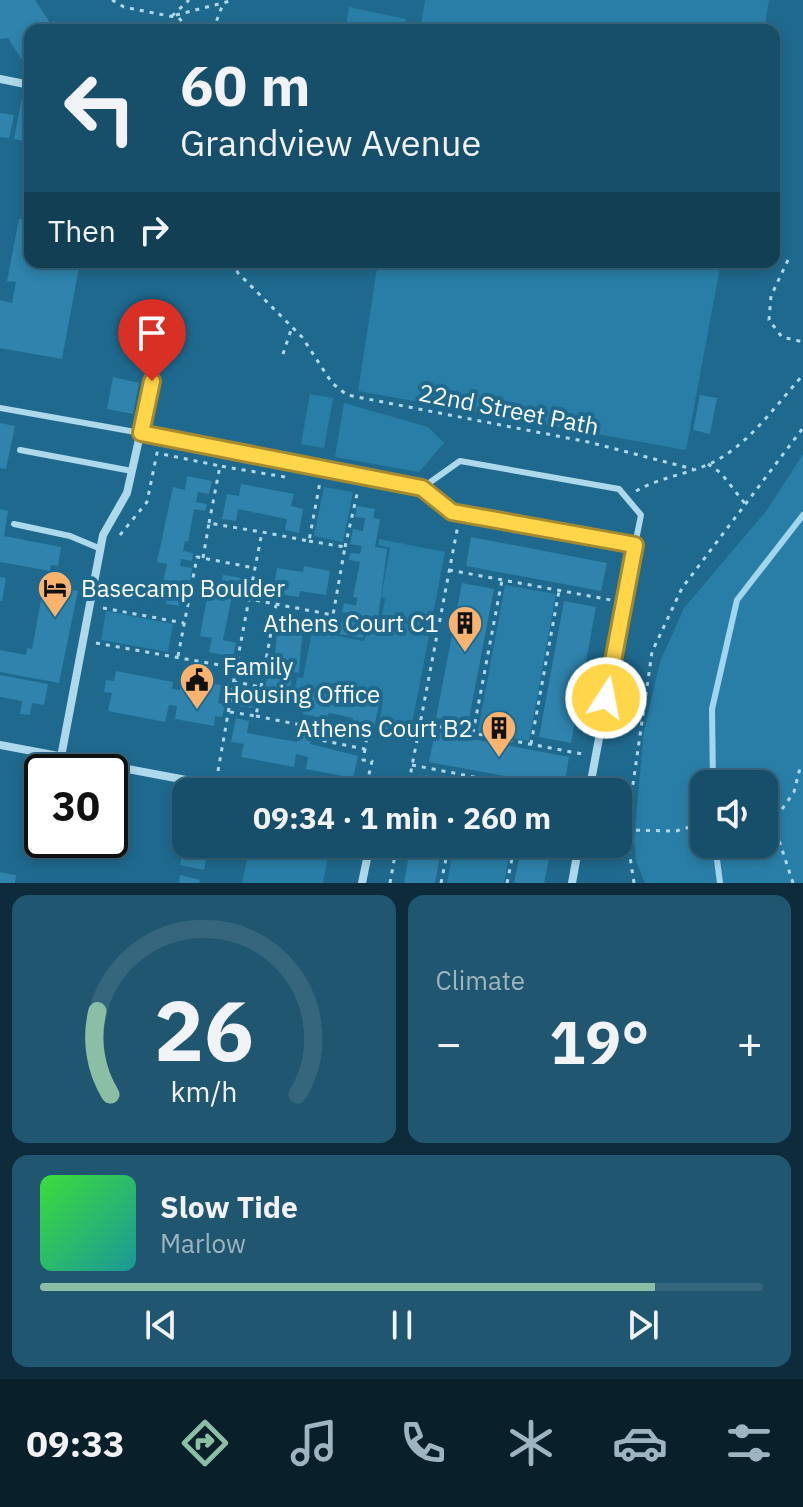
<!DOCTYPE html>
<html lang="en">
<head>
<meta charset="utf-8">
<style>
  :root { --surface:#174f6a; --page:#205670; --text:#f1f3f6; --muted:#9eb5c1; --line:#36667e; --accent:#8abfa5 }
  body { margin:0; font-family:"IBM Plex Sans",sans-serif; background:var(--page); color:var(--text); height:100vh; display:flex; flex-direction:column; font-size:30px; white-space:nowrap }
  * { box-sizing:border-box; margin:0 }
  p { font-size:26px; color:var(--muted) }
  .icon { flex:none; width:44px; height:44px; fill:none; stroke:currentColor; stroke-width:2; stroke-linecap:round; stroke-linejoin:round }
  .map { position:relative; height:883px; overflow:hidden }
  .sheet { display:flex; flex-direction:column; gap:12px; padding:12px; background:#0d2b3a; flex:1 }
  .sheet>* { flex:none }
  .hud { position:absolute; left:24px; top:24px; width:756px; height:244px; border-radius:16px; box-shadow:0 4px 12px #0003,0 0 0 2px var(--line); background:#174f6a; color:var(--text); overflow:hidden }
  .fabs { position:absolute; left:690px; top:770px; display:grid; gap:16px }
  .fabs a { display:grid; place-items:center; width:88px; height:88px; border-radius:16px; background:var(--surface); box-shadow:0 4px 12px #0003,0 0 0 2px var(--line); font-size:40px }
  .speed { position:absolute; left:24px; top:754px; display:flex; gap:16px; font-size:40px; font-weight:700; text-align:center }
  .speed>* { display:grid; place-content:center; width:104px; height:104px; border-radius:50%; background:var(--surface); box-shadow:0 4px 12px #0003,0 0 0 2px var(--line); line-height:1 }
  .speed .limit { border:4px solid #111; border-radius:12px; background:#fff; color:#111 }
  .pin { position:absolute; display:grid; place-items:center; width:68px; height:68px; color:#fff; margin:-82px -34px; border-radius:50% 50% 50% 0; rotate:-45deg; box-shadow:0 0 8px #0007 }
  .pin .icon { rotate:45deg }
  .me { position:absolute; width:88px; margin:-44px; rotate:11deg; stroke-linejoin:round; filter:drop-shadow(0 0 6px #0008) }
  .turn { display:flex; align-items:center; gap:28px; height:168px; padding:0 24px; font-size:36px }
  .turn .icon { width:104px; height:104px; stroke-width:2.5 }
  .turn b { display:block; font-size:56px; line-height:68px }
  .then { display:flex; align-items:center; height:76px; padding:0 24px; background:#0003; gap:16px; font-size:30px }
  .big { font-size:60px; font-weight:800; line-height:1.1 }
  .sheet .tile { flex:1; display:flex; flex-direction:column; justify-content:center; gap:12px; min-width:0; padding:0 28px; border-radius:16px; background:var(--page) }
  .sheet .dial { align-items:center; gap:0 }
  .dial svg { height:208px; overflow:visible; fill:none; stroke:var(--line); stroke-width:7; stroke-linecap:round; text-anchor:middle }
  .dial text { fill:var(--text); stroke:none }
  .song { display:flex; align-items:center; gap:24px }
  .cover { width:96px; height:96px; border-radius:12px; background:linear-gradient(135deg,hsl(120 70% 55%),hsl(180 70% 35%)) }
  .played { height:8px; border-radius:4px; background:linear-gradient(90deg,var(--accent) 85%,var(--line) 85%) }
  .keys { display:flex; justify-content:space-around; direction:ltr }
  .heat { display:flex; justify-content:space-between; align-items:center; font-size:44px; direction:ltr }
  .sheet .tiles { flex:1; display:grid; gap:12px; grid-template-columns:1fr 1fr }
  .tile:last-child { grid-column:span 2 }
  .trip { position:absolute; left:172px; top:778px; width:460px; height:80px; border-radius:16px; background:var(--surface); box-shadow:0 4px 12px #0003,0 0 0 2px var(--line); font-weight:800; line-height:80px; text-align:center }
  .tabs { display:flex; height:128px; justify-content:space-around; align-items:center; background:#09202a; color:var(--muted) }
  .tabs .icon { width:56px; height:56px }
  .tabs .active { color:var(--accent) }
  .tabs b { font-size:36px; color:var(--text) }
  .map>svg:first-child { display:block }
  .green { fill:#297ea7; fill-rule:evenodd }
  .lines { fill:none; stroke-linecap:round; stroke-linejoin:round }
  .stream { stroke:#a2d6ee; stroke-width:6 }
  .building { fill:#2f83ac }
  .path { stroke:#aed8ec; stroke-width:3; stroke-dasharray:4 6; stroke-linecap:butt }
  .service { stroke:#aed8ec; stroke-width:6 }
  .minor { stroke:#aed8ec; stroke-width:8 }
  .route-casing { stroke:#a68a30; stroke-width:20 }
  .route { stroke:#ffd54a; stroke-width:14 }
  .labels { text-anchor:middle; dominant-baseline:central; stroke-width:8; stroke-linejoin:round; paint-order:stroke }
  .street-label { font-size:24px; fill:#fff; stroke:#1f698e }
  .poi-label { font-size:24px; fill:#fff; stroke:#1f698e; text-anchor:start }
</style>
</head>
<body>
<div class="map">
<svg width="803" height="883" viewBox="0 0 803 883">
  <rect width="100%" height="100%" fill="#1f698e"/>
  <!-- green -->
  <g class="green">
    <polygon points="425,0 769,0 764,30 420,30"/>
    <polygon points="349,7 406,19 404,30 345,30"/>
    <polygon points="378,262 721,262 686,450 358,391"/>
    <polygon points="310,394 333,398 324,448 301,444"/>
    <polygon points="344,403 428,427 444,443 419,472 335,457"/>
    <path d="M803,454v429h-158l-9,-22 -2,-21 10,-110 16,-68 24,-54 83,-98zM704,784h60v60h-60z"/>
    <polygon points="324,487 353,492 343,542 314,536"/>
    <polygon points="379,539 445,552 410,734 378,728 383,701 361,697 362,689 332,683 330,692 307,687 299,700 293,698 297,677 303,678 314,621 338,626 337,636 364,641 367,628 379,630 385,599 381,597 390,548 378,545"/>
    <polygon points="505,585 556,594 529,741 478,731"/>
    <polygon points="106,611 173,624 168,652 101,640"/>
    <polygon points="465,780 521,791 521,792 463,792"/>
    <polygon points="250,844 301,844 329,849 323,883 242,883"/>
    <polygon points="454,844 511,844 504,883 447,883"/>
  </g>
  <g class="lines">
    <!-- stream -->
    <g class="stream">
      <polyline points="713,784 712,709 737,600 803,515"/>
      <polyline points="715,844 720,883"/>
    </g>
  </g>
  <!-- building -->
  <g class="building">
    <polygon points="0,0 35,0 50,23 54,21 60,30 30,30 30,64 24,63 8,38 0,39"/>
    <polygon points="23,92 30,93 30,142 14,139"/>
    <polygon points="0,113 14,115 9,138 0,137"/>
    <polygon points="19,219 30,221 30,262 80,262 62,359 0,348 0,300 12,303 16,282 7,281"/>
    <polygon points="113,377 139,383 133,414 107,409"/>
    <polygon points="700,395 717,398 710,434 693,430"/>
    <polygon points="0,423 15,426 6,469 0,468"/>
    <polygon points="187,476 212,481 209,494 198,492 196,502 207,504 205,511 194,509 188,542 185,541 183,551 193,553 192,561 181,559 180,566 192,568 190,583 179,581 176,596 184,597 182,606 166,604 167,595 161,593 167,564 157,562 173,487 185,490"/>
    <polygon points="241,484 294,494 291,506 303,509 299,533 285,530 287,519 238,509 236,521 222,519 227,494 239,496"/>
    <polygon points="357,506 375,509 373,518 380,519 375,547 387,549 377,627 365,625 363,638 339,634 342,619 353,621 354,614 342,612 344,603 356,606 357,598 353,597 360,562 349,560 350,553 360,554 362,546 350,544 353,529 363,531 365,518 355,517"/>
    <polygon points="0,509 8,511 4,536 61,547 58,566 51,565 50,571 0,562"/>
    <polygon points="471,537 607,563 601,591 466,566"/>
    <polygon points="304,566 330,571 326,595 300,591 299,597 273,593 277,568 303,572"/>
    <polygon points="223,575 247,579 245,594 233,591 223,640 236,643 233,657 209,652 212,638 200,636 209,587 220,589"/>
    <polygon points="0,577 6,578 2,601 0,601"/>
    <polygon points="462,583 494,589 468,724 436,718"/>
    <polygon points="44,584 78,591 59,683 0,672 0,650 26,655 27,648 32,649"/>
    <polygon points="564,601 596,607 571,743 539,737"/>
    <polygon points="278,618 303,623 299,673 293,672 288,698 264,694 269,668 274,669"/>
    <polygon points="116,671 173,682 172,689 180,690 183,679 221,685 218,703 225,705 222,717 215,716 214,726 175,719 177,706 169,705 165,722 108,711 112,693 104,692 106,680 114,681"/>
    <polygon points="0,675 48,684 44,705 32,703 30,715 20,714 22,701 0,697"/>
    <polygon points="333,689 358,694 357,699 379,704 374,728 352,724 353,718 329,713 327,719 303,714 307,690 332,695"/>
    <polygon points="241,690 255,693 252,708 238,706"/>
    <polygon points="236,718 249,721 247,733 297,742 299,730 313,733 310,744 358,756 353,778 306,769 308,757 296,754 294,767 241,757 244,744 231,742"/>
    <polygon points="435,732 569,757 564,787 429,762"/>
    <polygon points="425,775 454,781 452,792 421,792"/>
    <polygon points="184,844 209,844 204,870 180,865"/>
    <polygon points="411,844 442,844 435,883 404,883"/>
    <polygon points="522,844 552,844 544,883 514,883"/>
    <polygon points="0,872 16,875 15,883 0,883"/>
    <polygon points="180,875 200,880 199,883 179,883"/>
  </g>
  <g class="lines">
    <!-- path -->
    <g class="path">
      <polyline points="112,0 124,7 179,18 189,30"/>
      <polyline points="176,15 234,0"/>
      <polyline points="172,16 189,0"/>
      <polyline points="213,30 223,4"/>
      <polyline points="788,260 771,296 769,320 782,337 803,342"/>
      <polyline points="232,262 238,273 302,337 332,383 347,395 588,442 693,469"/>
      <polyline points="283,354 292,327"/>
      <polyline points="708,464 721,473 746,505"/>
      <path d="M636,491c23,-13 47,-16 71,-26 40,-17 68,-59 96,-90"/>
      <polyline points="209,523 220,466 285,477"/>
      <polyline points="120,535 147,502 157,453 220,466"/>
      <polyline points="309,541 345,547 333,615 249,599 262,532 309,541 320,482"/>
      <polyline points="345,547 358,490"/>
      <polyline points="203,558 209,523 261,532"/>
      <polyline points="449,570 611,600"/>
      <polyline points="103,608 184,623"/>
      <polyline points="96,643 236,668 249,599"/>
      <polyline points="178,656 197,557 255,568"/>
      <polyline points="261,687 276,605"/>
      <polyline points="230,712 256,716 261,687 235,682"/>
      <polyline points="256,716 321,729 320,740 365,749 368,731 322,722 321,729"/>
      <polyline points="420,723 582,754"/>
      <polyline points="368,731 417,740 458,525"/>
      <polyline points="473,733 502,580"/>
      <polyline points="531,744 559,591"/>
      <polyline points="365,749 363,760 372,761 365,792"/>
      <polyline points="412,765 552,792"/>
      <polyline points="218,771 236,668"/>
      <polyline points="255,778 327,792"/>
      <polyline points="407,792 417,740"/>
      <polyline points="459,792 463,775"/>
      <polyline points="626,830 676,831 704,823"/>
      <polyline points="390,883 397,844"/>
      <polyline points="441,883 449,844"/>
      <polyline points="507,883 515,844"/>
      <polyline points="634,883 624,817 633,784 652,652 682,588 803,428"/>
      <polyline points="793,883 773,822 794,792 801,764"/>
    </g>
    <!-- service -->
    <g class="service">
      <polyline points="0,408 141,433"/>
      <polyline points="20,450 132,471"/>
      <polyline points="422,488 460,461 619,489 641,515 635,545"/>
      <polyline points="14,524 70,536 101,549"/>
    </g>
    <!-- minor -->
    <g class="minor">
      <polyline points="0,79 30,85"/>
      <polyline points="141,433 422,488 452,512 635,545 589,792"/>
      <polyline points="0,745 250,792"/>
      <polyline points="61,757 103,535 127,493 152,381"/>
      <polyline points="362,883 370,844"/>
      <polyline points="572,883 579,844"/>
    </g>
  </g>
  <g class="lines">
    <!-- route casing -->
    <g class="route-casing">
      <polyline id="route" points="152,381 141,433 422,488 452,512 635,545 606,698"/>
    </g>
    <!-- route -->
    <use href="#route" class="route"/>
  </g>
  <!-- icons -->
  <defs>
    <g id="hotel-pin" transform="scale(1.8)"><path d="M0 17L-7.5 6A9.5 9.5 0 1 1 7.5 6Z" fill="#fab26f" stroke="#1f698e"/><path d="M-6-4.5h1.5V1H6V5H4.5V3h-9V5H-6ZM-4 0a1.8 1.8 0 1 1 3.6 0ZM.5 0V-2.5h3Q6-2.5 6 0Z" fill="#111"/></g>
    <g id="building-pin" transform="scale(1.8)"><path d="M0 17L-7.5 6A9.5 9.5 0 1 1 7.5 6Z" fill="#fab26f" stroke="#1f698e"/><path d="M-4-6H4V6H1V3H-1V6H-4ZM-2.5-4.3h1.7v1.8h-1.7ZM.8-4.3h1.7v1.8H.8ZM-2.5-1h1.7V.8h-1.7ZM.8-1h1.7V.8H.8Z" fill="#111"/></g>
    <g id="civic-pin" transform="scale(1.8)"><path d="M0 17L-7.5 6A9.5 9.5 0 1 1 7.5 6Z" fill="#fab26f" stroke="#1f698e"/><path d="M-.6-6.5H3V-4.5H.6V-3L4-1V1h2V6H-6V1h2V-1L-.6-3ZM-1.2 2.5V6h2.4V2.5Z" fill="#111"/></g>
  </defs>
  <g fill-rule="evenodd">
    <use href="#hotel-pin" x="55" y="588"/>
    <use href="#building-pin" x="465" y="623"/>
    <use href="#civic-pin" x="197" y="680"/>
    <use href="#building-pin" x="499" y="728"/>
  </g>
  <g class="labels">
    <!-- street labels -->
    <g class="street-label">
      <text transform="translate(509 409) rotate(11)">22nd Street Path</text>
    </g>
    <!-- poi labels -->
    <g class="poi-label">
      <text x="81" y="588">Basecamp Boulder</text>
      <text x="439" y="623" text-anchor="end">Athens Court C1</text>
      <text x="223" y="666">Family<tspan x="223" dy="28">Housing Office</tspan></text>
      <text x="473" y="728" text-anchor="end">Athens Court B2</text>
    </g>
  </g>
</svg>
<div class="fabs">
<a><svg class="icon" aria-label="sound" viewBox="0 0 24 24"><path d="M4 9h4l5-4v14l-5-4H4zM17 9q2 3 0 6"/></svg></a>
</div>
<div class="speed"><div class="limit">30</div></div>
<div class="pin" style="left:152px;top:381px;background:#d93025"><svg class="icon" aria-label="arrive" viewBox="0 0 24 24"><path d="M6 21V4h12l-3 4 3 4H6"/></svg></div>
<svg class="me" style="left:606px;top:698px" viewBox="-20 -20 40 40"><circle r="17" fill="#ffd54a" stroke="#fff" stroke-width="3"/><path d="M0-11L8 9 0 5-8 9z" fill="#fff"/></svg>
<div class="trip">09:34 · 1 min · 260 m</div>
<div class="hud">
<div class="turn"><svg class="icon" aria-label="left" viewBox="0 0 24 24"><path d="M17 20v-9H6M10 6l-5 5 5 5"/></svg><div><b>60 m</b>Grandview Avenue</div></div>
<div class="then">Then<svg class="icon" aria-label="right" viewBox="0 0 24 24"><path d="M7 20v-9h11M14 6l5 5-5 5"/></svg></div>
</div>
</div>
<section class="sheet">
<div class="tiles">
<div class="tile dial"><svg viewBox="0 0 100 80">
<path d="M14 69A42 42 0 1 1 86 69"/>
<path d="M14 69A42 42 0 0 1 9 37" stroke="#8abfa5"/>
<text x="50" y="56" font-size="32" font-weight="700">26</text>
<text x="50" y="72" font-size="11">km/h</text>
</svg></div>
<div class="tile"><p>Climate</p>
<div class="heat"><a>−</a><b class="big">19°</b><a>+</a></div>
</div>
<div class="tile">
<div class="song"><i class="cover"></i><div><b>Slow Tide</b><p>Marlow</p></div></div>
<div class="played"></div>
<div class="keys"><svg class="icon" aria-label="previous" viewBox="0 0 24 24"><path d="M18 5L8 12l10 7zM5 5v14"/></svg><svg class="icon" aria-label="pause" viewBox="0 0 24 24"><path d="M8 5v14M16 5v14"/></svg><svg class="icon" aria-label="next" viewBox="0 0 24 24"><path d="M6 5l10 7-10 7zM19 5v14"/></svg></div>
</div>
</div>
</section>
<nav class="tabs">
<b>09:33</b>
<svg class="icon active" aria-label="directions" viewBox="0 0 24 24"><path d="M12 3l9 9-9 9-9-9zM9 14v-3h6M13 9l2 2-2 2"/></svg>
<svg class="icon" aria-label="music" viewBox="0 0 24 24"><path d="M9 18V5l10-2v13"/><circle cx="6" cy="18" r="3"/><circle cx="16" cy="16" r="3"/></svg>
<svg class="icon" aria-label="phone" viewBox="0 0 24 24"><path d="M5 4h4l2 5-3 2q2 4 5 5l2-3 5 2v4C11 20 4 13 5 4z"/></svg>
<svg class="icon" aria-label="climate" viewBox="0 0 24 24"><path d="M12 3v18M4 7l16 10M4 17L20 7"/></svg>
<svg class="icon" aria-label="car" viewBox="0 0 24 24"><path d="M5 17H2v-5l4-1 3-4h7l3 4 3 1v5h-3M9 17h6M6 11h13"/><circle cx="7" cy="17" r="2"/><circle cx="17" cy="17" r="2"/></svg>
<svg class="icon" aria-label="filters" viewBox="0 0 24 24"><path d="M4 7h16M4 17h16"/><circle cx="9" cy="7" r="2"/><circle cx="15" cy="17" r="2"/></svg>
</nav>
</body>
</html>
